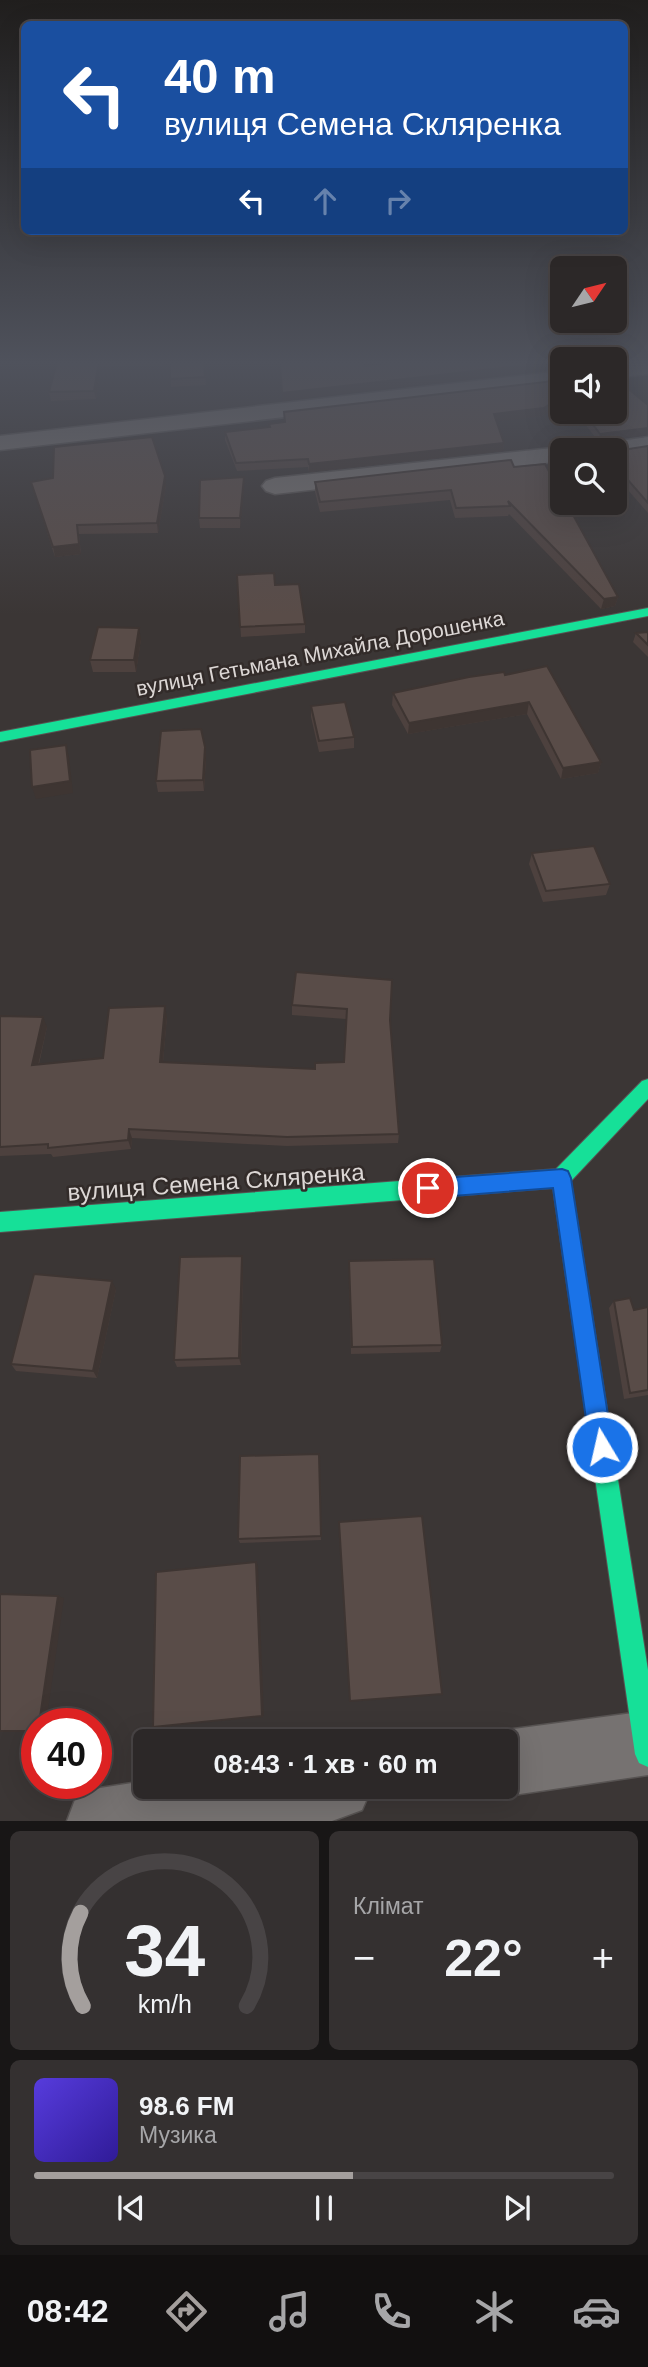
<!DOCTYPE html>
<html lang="uk">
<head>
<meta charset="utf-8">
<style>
  :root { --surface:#2c2828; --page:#343030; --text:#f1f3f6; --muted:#a6a6a8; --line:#484445; --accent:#a49f9d }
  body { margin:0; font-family:Arial,sans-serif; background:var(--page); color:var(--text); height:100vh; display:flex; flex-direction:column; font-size:26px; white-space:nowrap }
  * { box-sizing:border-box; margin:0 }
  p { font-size:23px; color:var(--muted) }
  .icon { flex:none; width:38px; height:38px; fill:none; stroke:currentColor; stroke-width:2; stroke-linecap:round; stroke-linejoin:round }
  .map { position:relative; height:1821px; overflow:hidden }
  .drawer { display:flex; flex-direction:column; gap:10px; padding:10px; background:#181616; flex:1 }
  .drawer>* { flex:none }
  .guide { position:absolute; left:21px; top:21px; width:607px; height:214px; border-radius:10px; box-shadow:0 7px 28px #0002,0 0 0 2px var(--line); background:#1a4fa0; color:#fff; overflow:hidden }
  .needle { width:46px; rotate:55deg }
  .controls { position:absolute; left:550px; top:256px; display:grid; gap:14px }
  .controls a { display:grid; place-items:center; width:77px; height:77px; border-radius:10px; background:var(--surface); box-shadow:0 7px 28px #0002,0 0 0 2px var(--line); font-size:35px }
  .speed { position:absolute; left:21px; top:1708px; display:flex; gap:14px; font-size:35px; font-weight:700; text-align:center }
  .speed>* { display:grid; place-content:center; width:91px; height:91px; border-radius:50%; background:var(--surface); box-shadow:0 7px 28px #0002,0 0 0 2px var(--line); line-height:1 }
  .speed .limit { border:10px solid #d22; background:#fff; color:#111 }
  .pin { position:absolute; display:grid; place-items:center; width:60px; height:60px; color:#fff; margin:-30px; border:4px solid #fff; border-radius:50%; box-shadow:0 2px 7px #0007 }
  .me { position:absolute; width:77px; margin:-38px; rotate:351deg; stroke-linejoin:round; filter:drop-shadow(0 0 5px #0008) }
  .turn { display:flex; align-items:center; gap:24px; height:147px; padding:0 28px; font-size:32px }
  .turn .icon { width:91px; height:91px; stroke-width:2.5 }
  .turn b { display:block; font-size:49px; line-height:60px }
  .lanes { display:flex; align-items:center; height:66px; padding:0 28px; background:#0003; justify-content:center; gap:35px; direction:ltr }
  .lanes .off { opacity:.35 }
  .big { font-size:52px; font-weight:800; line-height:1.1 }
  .drawer .tile { flex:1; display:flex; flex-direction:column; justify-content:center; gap:10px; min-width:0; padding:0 24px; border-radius:10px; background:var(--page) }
  .drawer .dial { align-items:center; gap:0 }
  .dial svg { height:182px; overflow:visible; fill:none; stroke:var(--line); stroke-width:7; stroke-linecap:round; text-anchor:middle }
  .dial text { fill:var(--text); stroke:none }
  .song { display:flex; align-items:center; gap:21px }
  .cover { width:84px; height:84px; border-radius:10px; background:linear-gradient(135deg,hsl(250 70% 55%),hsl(250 70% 35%)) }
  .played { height:7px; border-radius:4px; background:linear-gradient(90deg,var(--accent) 55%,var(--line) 55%) }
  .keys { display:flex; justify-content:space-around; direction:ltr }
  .heat { display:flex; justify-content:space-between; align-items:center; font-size:38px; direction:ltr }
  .drawer .tiles { flex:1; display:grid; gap:10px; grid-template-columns:1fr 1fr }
  .tile:last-child { grid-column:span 2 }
  .trip { position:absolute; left:133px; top:1729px; width:385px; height:70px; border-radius:10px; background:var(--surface); box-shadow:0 7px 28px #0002,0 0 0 2px var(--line); font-weight:800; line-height:70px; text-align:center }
  .tab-bar { display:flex; height:112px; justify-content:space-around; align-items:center; background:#121010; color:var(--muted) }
  .tab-bar .icon { width:49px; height:49px }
  .tab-bar .active { color:var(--accent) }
  .tab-bar b { font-size:32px; color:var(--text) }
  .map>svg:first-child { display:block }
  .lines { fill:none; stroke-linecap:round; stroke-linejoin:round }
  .street-casing { stroke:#575352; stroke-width:3 }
  .fast-casing { stroke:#575352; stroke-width:2 }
  .street { fill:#767271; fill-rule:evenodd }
  .fast { fill:#16e098; fill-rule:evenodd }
  .wall { fill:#4d413e }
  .shaded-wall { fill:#3e3532 }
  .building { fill:#594c48; stroke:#3e3532; stroke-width:2 }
  .route { fill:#1a73e8; stroke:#114b97; stroke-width:2 }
  .labels { text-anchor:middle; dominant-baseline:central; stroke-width:5; stroke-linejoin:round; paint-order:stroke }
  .street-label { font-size:21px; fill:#dcd7d5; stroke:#322b29 }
  .near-street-label { font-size:24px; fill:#dcd7d5; stroke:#322b29 }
</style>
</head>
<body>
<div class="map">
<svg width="648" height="1821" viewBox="0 0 648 1821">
  <rect width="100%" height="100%" fill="#3b3635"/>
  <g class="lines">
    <!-- street casing -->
    <g class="street-casing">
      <g id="street">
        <polygon points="640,363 648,365 648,374 614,378 614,365"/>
        <polygon points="562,371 562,385 0,450 0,436"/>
        <polygon points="648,437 648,451 614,456 614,450 589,450 592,445"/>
        <polygon points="562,447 571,450 562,450 562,461 275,494 266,491 262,486 266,481 275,478"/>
        <polygon points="648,1711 648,1775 506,1796 485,1787 506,1787 506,1741 483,1740 506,1730"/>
        <polygon points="145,1781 145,1787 372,1787 362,1810 332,1821 67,1821 76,1797 100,1788"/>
      </g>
    </g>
    <!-- fast casing -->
    <g class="fast-casing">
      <g id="fast">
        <polygon points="648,608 648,616 0,742 0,732"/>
        <polygon points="648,1079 648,1099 571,1181 648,1670 648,1767 639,1763 635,1754 553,1188 0,1232 0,1212 556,1169 642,1081"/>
      </g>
    </g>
    <!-- street -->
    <use href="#street" class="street"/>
    <!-- fast -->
    <use href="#fast" class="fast"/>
  </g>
  <!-- wall -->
  <g class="wall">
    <polygon points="57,361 205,361 206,385 171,387 170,364 101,367 96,399 51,401 49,392"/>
    <polygon points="562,380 562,411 614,411 598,441 576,412 563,413 557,406 542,416 497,421 504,443 503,451 309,472 308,467 237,471 225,440 225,432 269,427"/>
    <polygon points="608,445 616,451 648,446 648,513 614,474 614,450 607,450"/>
    <polygon points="514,467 618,597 615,606 601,609 509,514 508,516 455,518 450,500 320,512 315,492 315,482"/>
    <polygon points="31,482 166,485 158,533 79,534 81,554 55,557"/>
    <polygon points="244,487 240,528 200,528 199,518"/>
    <polygon points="237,575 275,585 305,624 305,633 241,637"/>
    <polygon points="648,632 648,657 633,642 636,633"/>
    <polygon points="141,639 136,672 93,672 90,660"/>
    <polygon points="505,675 601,762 598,773 561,779 527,714 408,734 392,705 393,693"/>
    <polygon points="311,706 354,737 354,748 319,752 311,717"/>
    <polygon points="205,747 206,758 204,791 158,792 156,781"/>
    <polygon points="532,853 610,884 606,895 543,902 529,864"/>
    <polygon points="296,972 390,1020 399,1134 398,1143 287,1146 132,1138 131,1149 53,1157 51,1154 0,1156 0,1016 47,1027 39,1064 103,1058 167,1017 163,1062 315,1069 344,1062 346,1019 292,1015 292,1005"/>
    <polygon points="349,1261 442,1345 440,1352 351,1354"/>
    <polygon points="243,1264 241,1365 177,1367 174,1360"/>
    <polygon points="116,1289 97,1378 16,1371 11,1364"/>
    <polygon points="614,1301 634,1310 648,1307 648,1395 624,1399 609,1308"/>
    <polygon points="319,1454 321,1540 240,1543 238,1539"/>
    <polygon points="339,1522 438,1694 350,1701"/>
  </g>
  <!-- shaded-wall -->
  <g class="shaded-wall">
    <polygon points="100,361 101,367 96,399 94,391"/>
    <polygon points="562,361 562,368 283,401 282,393"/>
    <polygon points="558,399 557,406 542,416 493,422 494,414"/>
    <polygon points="648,428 648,435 598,441 600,434"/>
    <polygon points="504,443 503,451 309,472 309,464"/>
    <polygon points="165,476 166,485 158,533 157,523"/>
    <polygon points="244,477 244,487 240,528 240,518"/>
    <polygon points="77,525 81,554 55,557 53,547"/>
    <polygon points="618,597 615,606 601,609 604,599"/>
    <polygon points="139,628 141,639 136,672 134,660"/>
    <polygon points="529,702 527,714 408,734 409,723"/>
    <polygon points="66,745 69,757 73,793 36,799 32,787"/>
    <polygon points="205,747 206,758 204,791 203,780"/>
    <polygon points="601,762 598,773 561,779 563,768"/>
    <polygon points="165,1006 167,1017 162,1072 160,1062"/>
    <polygon points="43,1017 47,1027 36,1074 32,1065"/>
    <polygon points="129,1129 132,1138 131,1149 128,1140"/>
    <polygon points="242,1256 243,1264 241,1365 239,1358"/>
    <polygon points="112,1281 116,1289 97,1378 93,1371"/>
    <polygon points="256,1562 258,1566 264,1716 262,1716"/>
    <polygon points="58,1596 64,1598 46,1724 39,1724"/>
  </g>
  <!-- building -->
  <g class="building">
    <polygon points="57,361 99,361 94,391 49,392"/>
    <polygon points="170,361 204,361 205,377 170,379"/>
    <polygon points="314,361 363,361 365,366 405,361 562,361 282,393 280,363"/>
    <polygon points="614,377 648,405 648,428 600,434 583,411 614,411"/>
    <polygon points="562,380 562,403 558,399 544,408 494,414 504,443 309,464 308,459 236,463 225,432 270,427 269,424 285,422 284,412"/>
    <polygon points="152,437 165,476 157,523 77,525 79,544 53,547 31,482 53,478 54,447"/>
    <polygon points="608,445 613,445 616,451 648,446 648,503 614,464 614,459 618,459 614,453 614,450 612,450"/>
    <polygon points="511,460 514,467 545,464 562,495 562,502 566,502 618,597 604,599 508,501 510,506 456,508 451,490 320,502 315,482"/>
    <polygon points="244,477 240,518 199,518 200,480"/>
    <polygon points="274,573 275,585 299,584 305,624 240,627 237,575"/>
    <polygon points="98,627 139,628 134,660 90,660"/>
    <polygon points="648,632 648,645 636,633"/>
    <polygon points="547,666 601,762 563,768 529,702 409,723 393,693 469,677 504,672 505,675"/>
    <polygon points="345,702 354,737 319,741 311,706"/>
    <polygon points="201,729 205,747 203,780 156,781 161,731"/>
    <polygon points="66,745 70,781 32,787 30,750"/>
    <polygon points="594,846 610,884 546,891 532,853"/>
    <polygon points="296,972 392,980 390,1020 399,1134 287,1137 129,1129 128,1140 48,1148 48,1144 0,1147 0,1016 43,1017 32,1065 103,1058 109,1008 165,1006 160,1062 315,1069 315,1063 344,1062 347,1009 292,1005"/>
    <polygon points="242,1256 239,1358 174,1360 180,1257"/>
    <polygon points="434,1259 442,1345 352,1347 349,1261"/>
    <polygon points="34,1274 112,1281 93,1371 11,1364"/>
    <polygon points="630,1298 634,1310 648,1307 648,1390 630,1393 614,1301"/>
    <polygon points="319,1454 321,1536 238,1539 240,1456"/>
    <polygon points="422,1516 442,1694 350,1701 339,1522"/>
    <polygon points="256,1562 262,1716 153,1727 156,1572"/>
    <polygon points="0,1594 58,1596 39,1724 37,1724 37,1731 0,1731"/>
  </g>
  <!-- sky -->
  <linearGradient id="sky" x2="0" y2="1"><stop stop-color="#201e1d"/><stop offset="0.59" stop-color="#4f525c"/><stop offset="1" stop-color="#4f525c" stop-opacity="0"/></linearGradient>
  <rect width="648" height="615" fill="url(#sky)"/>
  <!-- route -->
  <polygon class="route" points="562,1169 568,1171 571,1178 613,1447 610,1455 602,1458 594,1455 590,1447 553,1188 428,1198 421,1195 418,1188 421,1182 428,1179"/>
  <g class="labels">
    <!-- street labels -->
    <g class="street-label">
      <text transform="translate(320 653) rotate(-11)">вулиця Гетьмана Михайла Дорошенка</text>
    </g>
    <!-- near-street labels -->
    <g class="near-street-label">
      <text transform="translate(216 1182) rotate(-4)">вулиця Семена Скляренка</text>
    </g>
  </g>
</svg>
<div class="controls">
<a><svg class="needle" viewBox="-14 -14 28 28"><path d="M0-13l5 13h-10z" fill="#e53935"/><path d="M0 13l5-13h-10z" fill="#a6a6a8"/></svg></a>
<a><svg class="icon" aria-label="sound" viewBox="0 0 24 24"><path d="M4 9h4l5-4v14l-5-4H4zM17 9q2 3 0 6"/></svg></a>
<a><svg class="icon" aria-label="search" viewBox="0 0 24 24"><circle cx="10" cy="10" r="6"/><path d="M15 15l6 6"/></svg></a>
</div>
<div class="speed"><div class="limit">40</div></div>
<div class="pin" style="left:428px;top:1188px;background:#d93025"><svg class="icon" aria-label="arrive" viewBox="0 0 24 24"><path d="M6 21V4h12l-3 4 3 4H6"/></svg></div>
<svg class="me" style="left:602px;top:1447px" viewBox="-20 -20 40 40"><circle r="17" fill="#1a73e8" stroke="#fff" stroke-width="3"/><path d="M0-11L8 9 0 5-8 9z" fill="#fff"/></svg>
<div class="trip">08:43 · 1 хв · 60 m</div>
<div class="guide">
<div class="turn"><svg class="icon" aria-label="left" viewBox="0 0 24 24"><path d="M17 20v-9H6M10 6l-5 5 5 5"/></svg><div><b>40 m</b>вулиця Семена Скляренка</div></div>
<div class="lanes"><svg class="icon" aria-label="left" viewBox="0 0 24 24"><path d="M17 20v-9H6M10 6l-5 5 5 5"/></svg><svg class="icon off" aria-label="ahead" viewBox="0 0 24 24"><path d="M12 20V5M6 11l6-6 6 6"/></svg><svg class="icon off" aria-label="right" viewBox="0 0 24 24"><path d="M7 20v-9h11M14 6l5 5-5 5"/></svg></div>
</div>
</div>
<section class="drawer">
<div class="tiles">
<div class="tile dial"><svg viewBox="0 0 100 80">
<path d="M14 69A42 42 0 1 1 86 69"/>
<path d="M14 69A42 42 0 0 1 13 28" stroke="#a49f9d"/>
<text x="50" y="56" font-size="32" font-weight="700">34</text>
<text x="50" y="72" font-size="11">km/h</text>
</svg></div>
<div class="tile"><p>Клімат</p>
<div class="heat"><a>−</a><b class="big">22°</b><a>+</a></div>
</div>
<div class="tile">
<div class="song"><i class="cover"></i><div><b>98.6 FM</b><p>Музика</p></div></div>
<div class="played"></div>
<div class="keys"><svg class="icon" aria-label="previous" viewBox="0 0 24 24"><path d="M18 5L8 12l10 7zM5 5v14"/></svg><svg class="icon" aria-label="pause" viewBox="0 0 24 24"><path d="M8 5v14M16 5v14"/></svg><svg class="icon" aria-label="next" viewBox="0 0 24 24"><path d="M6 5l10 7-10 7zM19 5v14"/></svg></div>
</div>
</div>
</section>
<nav class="tab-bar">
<b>08:42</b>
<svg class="icon active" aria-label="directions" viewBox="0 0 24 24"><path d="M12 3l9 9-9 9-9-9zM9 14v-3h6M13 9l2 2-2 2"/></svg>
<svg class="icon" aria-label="music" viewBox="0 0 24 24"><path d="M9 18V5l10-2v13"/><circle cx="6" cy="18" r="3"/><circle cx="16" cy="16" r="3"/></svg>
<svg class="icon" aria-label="phone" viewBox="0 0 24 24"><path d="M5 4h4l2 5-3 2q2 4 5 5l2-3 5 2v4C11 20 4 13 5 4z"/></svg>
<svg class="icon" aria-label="climate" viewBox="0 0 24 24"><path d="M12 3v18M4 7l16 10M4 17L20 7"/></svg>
<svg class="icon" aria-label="car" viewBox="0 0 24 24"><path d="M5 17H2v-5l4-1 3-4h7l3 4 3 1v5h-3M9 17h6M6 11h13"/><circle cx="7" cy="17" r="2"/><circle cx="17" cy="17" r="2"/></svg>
</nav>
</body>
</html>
